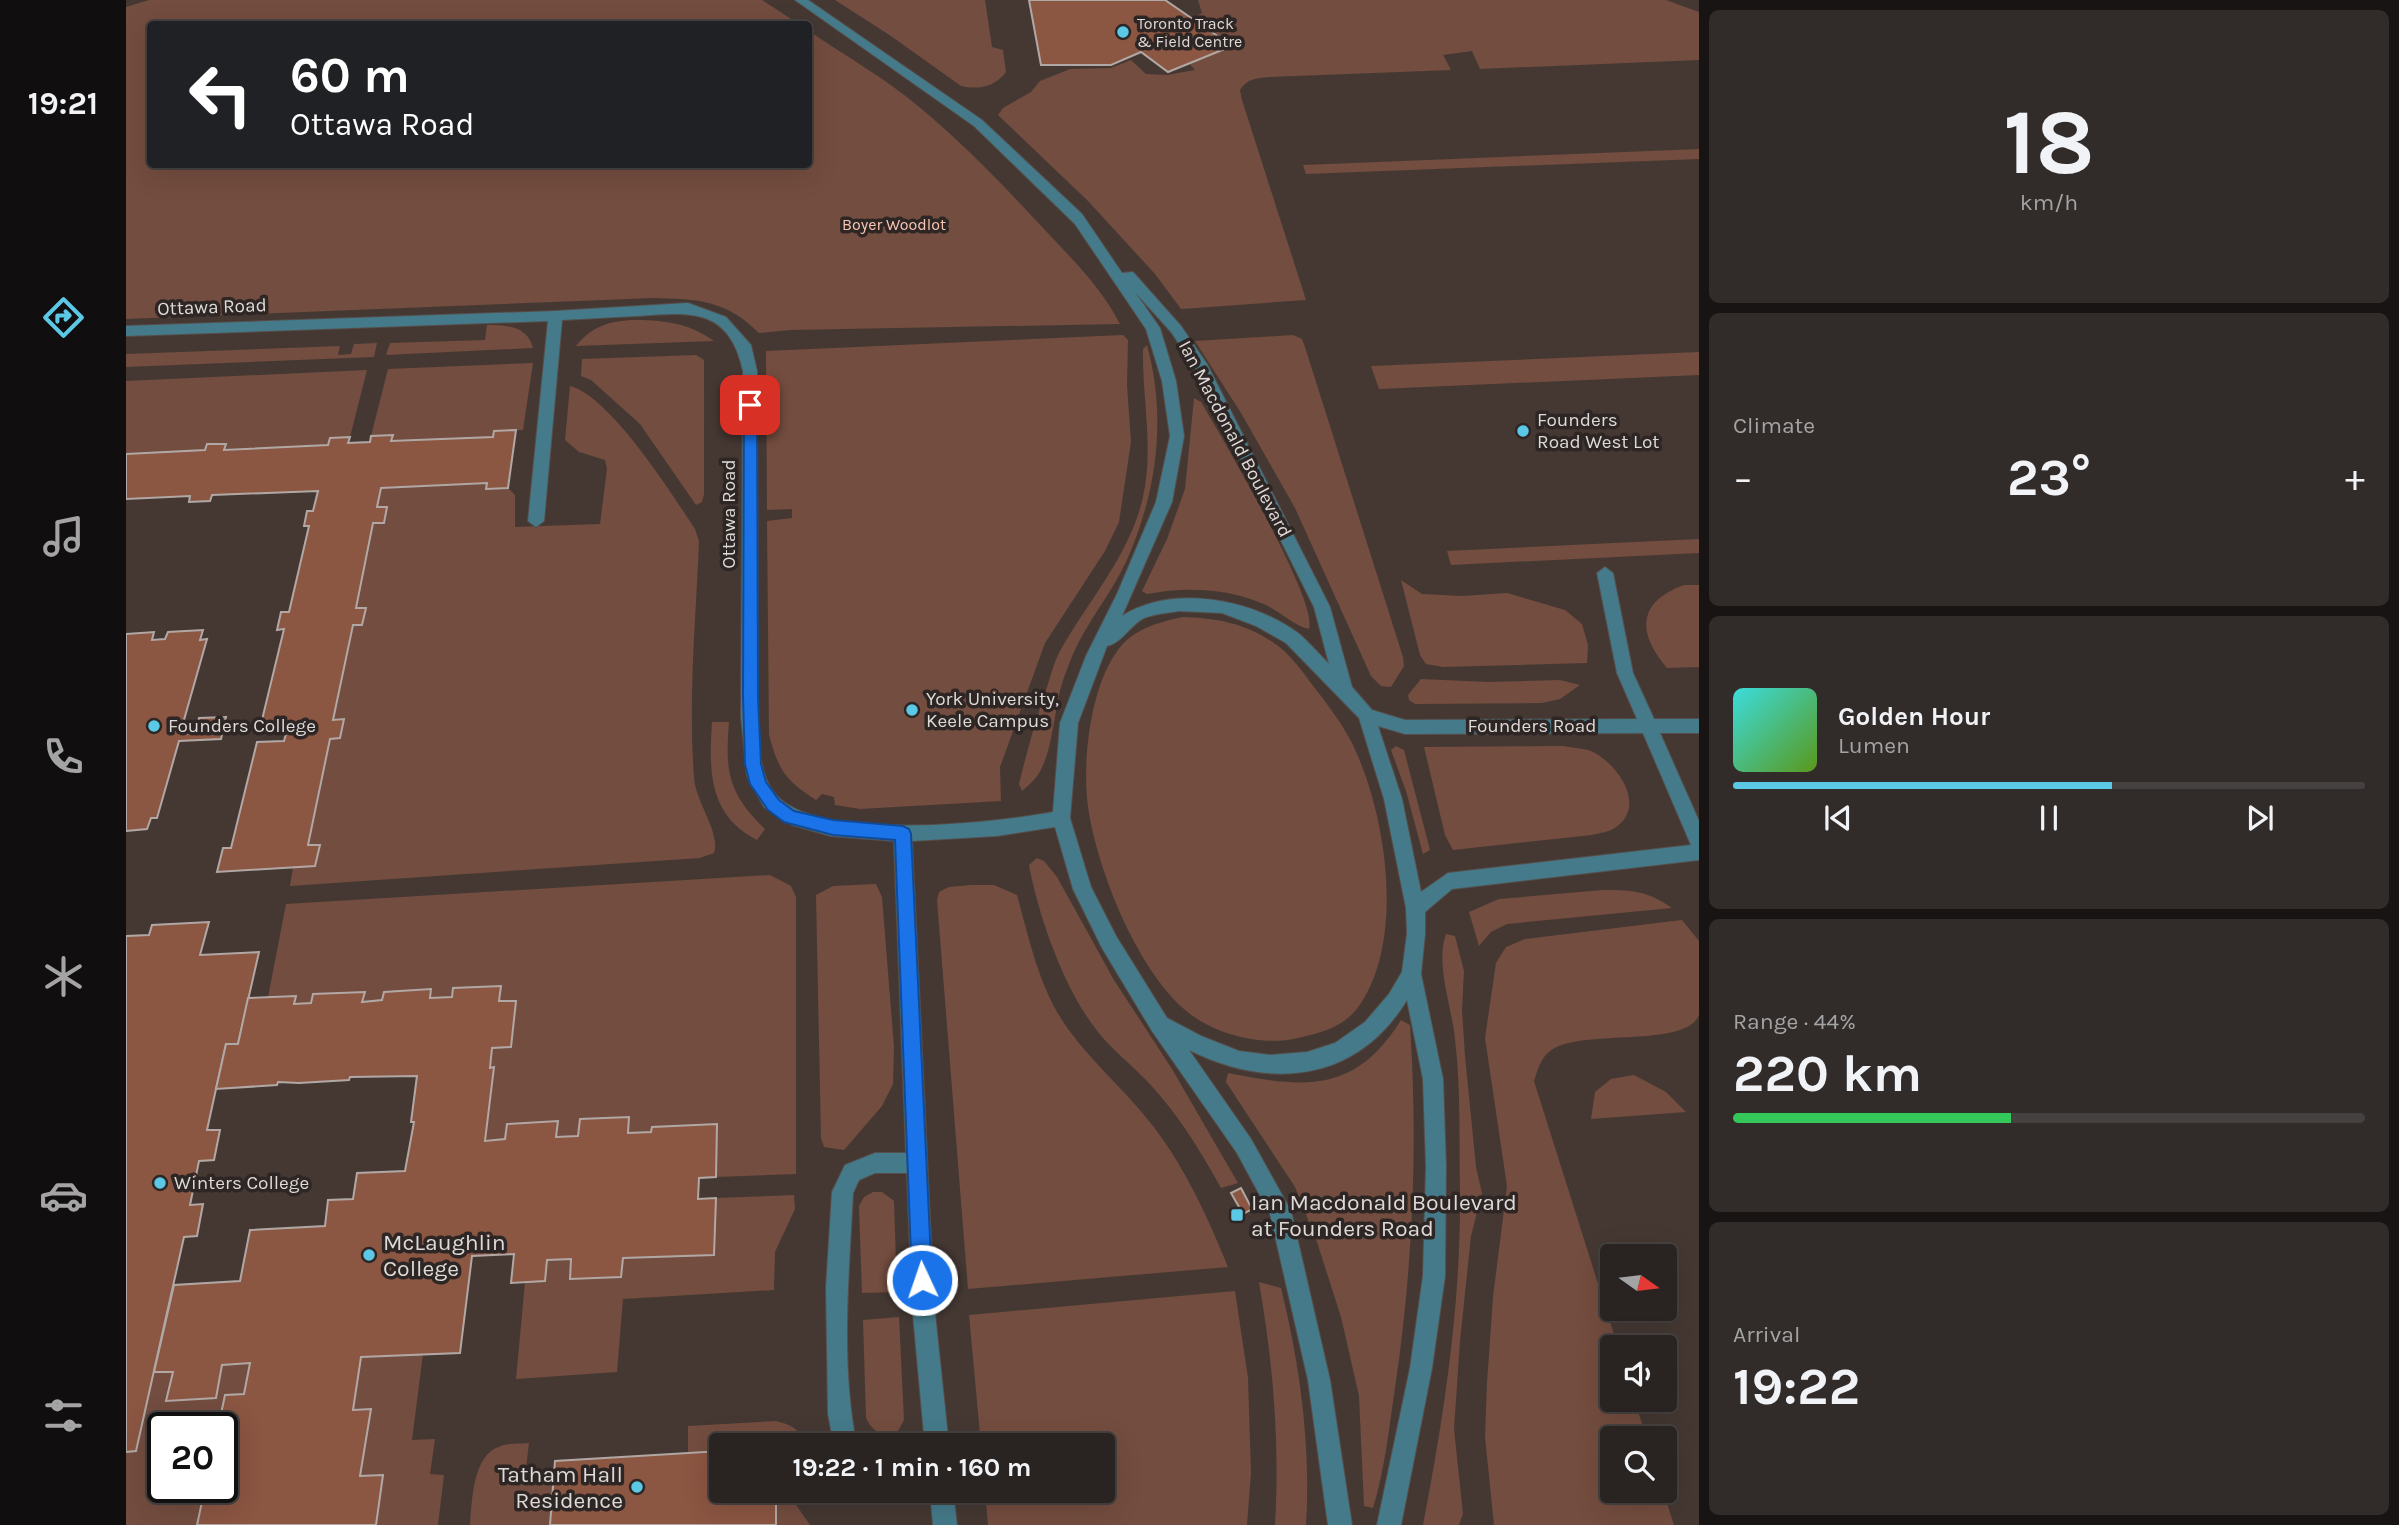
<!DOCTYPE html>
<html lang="en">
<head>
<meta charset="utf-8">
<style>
  :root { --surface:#292422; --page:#312c2a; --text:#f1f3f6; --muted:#a5a4a5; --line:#454140; --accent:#5bc8e6 }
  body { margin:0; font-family:Karla,sans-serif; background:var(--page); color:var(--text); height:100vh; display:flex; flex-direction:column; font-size:26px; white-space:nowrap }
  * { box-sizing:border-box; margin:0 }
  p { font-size:23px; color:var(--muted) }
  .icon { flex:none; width:38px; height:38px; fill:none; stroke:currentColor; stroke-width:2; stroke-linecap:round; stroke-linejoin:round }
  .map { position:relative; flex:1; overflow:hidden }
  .drawer { display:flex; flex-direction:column; gap:10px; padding:10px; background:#171413; width:700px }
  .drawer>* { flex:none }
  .guide { position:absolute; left:21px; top:21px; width:665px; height:147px; border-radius:7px; box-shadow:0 7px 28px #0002,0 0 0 2px var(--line); background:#202124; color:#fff; overflow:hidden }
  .needle { width:46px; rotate:104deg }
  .tools { position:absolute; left:1474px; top:1244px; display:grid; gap:14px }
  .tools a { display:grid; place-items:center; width:77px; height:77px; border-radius:7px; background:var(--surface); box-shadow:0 7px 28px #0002,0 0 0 2px var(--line); font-size:35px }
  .speed { position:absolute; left:21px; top:1412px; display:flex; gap:14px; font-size:35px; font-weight:700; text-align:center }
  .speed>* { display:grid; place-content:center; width:91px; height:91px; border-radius:50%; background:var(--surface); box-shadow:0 7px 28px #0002,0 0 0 2px var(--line); line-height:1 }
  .speed .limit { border:4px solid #111; border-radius:10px; background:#fff; color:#111 }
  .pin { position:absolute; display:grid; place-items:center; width:60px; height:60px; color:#fff; margin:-30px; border-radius:14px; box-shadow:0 4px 10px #0006 }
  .me { position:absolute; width:77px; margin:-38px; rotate:357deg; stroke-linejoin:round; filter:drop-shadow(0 0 5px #0008) }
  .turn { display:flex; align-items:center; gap:24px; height:147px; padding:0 28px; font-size:32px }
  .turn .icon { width:91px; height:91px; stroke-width:2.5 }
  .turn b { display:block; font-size:49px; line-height:60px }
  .big { font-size:52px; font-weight:700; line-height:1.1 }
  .drawer .card { flex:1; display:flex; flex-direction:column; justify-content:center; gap:10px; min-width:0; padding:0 24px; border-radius:10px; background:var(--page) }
  .drawer .dial { align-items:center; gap:0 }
  .dial b { font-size:91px; line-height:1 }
  .song { display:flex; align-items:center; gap:21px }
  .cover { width:84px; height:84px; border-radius:10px; background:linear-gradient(135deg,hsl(180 70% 55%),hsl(90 70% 35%)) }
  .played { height:7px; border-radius:4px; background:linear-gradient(90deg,var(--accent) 60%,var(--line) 60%) }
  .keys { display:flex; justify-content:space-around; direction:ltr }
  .heat { display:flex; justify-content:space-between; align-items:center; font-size:38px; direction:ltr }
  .charge { height:10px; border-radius:5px; background:linear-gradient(90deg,#34c759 44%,var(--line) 0) }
  .trip { position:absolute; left:583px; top:1433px; width:406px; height:70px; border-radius:7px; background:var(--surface); box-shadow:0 7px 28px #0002,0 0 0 2px var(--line); font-weight:700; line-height:70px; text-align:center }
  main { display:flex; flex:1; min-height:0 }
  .tabs { display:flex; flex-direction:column; width:126px; justify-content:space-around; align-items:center; background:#100e0e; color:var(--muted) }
  .tabs .icon { width:49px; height:49px }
  .tabs .active { color:var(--accent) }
  .tabs b { font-size:32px; color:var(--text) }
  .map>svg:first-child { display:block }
  .built { fill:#453833; fill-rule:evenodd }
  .green { fill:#734d3f }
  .building { fill:#8b5642; stroke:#b1a8a5; stroke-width:2 }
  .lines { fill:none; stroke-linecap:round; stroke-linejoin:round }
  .minor-casing { stroke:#554f4c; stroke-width:2 }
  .minor { fill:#457a8a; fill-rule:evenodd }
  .route { fill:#1a73e8; stroke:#114b97; stroke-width:2 }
  .poi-dot { fill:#5bc8e6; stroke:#2d2624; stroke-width:2.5 }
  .labels { text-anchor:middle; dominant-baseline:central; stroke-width:7; stroke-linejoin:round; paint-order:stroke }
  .far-poi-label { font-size:16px; fill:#dedad8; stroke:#2d2624; text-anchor:start }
  .far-park-label { font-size:16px; fill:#f9c6b2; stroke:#2d2624 }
  .street-label { font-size:19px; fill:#dedad8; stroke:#2d2624 }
  .poi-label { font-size:19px; fill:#dedad8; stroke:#2d2624; text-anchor:start }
  .near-poi-label { font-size:23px; fill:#dedad8; stroke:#2d2624; text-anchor:start }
</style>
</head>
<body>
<main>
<nav class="tabs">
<b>19:21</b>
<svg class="icon active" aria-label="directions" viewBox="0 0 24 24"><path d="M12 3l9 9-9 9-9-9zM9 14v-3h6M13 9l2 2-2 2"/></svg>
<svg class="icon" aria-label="music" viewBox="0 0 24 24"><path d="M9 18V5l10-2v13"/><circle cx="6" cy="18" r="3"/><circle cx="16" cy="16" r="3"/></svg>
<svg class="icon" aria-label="phone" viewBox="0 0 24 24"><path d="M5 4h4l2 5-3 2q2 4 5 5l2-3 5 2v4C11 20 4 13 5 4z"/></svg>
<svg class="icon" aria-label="climate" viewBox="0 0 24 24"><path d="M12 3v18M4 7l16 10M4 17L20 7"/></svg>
<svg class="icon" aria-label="car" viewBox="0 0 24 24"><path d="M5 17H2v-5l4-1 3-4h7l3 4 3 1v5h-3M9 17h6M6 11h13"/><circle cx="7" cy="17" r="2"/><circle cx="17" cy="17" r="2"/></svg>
<svg class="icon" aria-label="filters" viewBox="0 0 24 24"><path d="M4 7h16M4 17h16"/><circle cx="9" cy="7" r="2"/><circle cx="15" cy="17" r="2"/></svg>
</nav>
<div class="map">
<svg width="1573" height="1525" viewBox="0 0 1573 1525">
  <rect width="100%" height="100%" fill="#37302d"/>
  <!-- built -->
  <path class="built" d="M0,0h1573v1525h-1573zM24,24h658v140h-658zM1486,1256h52v53h-52zM1486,1348h52v52h-52zM37,1428h59v60h-59zM1486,1438h52v53h-52zM595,1446h381v45h-381z"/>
  <!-- green -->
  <g class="green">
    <path d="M23,0h613l37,24h-649v140h658l1,-133c36,25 76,47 109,75 46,38 86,80 126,123 28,30 57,58 76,95l-330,6 -31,3c-33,-33 -61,-34 -106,-35l-527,21v-312z"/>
    <path d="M709,0h150l7,47 11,3 3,22c-11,15 -27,18 -45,14l-70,-50z"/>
    <path d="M1072,0h468l33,12v48l-219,9 -8,-18 -29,4 8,15 -182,7c-13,1 -22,2 -29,13l2,10 64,200 -125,9 -26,-35 -67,-73 -90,-86 5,-7 28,-16 9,-11 30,-12 41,-1 20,-8 15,14 21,1 28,-5 -6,-7 43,-17 -40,-28 10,-5z"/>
    <polygon points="1573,149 1573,159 1180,174 1177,165"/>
    <path d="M504,320c32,0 58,2 84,21l-138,5c15,-19 31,-24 54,-26z"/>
    <path d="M361,325c19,0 41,1 46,23l-147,7 4,-12 95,-3z"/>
    <path d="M997,335l5,5 -1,45 4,57 -12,80 -14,29 -60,92 -45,124 1,34 -141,8 -25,-4 -1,-8 -12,-3 -6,6c-31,-20 -37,-29 -47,-65l-2,-214 25,-3v-9l-25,1 -1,-159z"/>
    <polygon points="1167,335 1176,339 1179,347 1277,657 1278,666 1265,687 1255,686 1245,676 1169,508 1115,413 1069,341"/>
    <polygon points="251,343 248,357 0,367 0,354 214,346 212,355 225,354 228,344"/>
    <path d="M1021,345c20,73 10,148 -21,217 -15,32 -39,60 -53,92 -5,13 -11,27 -14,41 -5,23 -8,62 -22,81 -4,6 -10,10 -15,15l-3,-7c8,-33 17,-65 28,-97 4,-12 7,-25 13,-36 28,-50 70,-96 83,-154 11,-50 -1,-98 0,-148z"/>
    <polygon points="1573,352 1573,375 1253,389 1245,366"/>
    <polygon points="570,355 578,360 578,494 576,502 570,505 514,424 465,380 455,376 456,359"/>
    <polygon points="407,363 397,430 369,431 367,437 265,441 266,435 245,436 262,369"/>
    <polygon points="241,370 224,437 204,438 202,445 98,450 99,444 81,444 79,450 0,454 0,381"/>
    <path d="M444,386c40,10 102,108 125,143l4,12c-3,78 -11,158 -5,236 1,24 27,56 20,76l-14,5 -410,28 3,-19 22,-2 4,-20h-11l22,-106 10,-1 4,-18h-11l20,-95h9l3,-16 -9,-1 17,-85h11l3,-15 -10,-1 4,-19 106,-5 -1,5h22l7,7v32l85,-3 7,-55 -2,-9 -26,-8 -14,-12z"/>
    <path d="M1068,398l7,4c19,32 118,200 108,227 -17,-4 -31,-20 -48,-26 -36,-15 -76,-16 -114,-9l-5,-3 25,-52 18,-50z"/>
    <polygon points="1573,539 1573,553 1325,565 1321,551"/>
    <polygon points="1275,580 1296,594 1336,596 1381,593 1439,610 1456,624 1462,645 1461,663 1317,667 1300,664 1294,655"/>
    <path d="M1558,585h15v82l-32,1c-30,-35 -30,-66 17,-83z"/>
    <path d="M1057,617c32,1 61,6 88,24 18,11 31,30 43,46 14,18 29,38 39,58 33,69 52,191 8,258 -15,24 -38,29 -63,35 -37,9 -86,-4 -114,-29 -48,-42 -87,-140 -96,-202 -6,-45 2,-120 30,-157 15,-21 41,-28 65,-33z"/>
    <polygon points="1295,679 1362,682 1434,680 1454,685 1434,699 1416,703 1289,704 1283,700 1282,695"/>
    <path d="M586,722h17c-4,50 -1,71 36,107l-8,11c-49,-25 -48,-70 -45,-118z"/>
    <polygon points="1270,746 1278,750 1304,850 1297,854 1280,791 1265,750"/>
    <path d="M1438,746c8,2 19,2 27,5 27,12 58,57 22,78 -5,3 -14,4 -21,6l-139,15 -8,-15 -21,-88z"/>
    <path d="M911,858l7,3 13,16 57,103 58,89 66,114 -17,5c-21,-38 -43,-74 -73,-106 -19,-20 -40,-35 -56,-58 -30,-41 -54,-110 -63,-159z"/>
    <polygon points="644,875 665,886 670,897 670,1174 590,1177 591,1124 527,1127 525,1132 502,1133 503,1117 454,1119 452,1136 430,1137 432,1121 381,1124 379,1139 359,1141 367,1068 364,1068 366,1048 385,1047 389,1001 373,1001 327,989 326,997 304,998 305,989 259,992 256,1000 236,1002 238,992 187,994 185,1003 168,1004 169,996 142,997 160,904"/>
    <polygon points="750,884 756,897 768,1047 767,1084 756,1106 718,1150 698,1147 695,1138 690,895 707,886"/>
    <path d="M845,885h23l23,10c11,40 22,90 45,125 26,40 63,69 91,106 33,43 55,92 75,141l-260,22 -31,-389 2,-8 10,-5z"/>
    <path d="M1477,890c29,0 45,1 69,18l-165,16 -16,8 -12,14 -10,-34 30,-13z"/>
    <path d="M1556,920l17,21v74c-13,33 -114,14 -146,34 -12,7 -15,20 -19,32l84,266 -6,1v52h22l13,38h-35v53h51l11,34h-180l-9,-88 2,-54 6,-86 14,-111 -22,-148 11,-75 10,-16 19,-8z"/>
    <path d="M1320,934l9,2 9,35 -2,39 3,46 11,111 6,26 -11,43 -11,105 -6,88 9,85 -4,11h-36c21,-109 38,-220 37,-332 -1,-51 1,-104 -5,-154 -3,-32 -20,-75 -9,-105z"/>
    <path d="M1275,1020l9,5c8,121 3,242 -15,363 -6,40 -10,81 -22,120l-9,-2 -5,-110 -18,-79 -24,-75 -22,-55 -69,-105 2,-9c77,15 127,21 173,-53z"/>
    <polygon points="1508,1075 1540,1092 1560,1112 1465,1119 1469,1092 1485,1079"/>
    <polygon points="747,1192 756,1192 768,1201 771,1292 736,1293 733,1206 738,1197"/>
    <polygon points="668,1195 669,1209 649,1252 648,1290 497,1299 491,1372 390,1379 399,1282 419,1281 421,1260 445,1259 444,1279 495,1277 497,1258 588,1255 590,1198"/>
    <path d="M1133,1282l22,6c19,77 30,157 25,237h-31c5,-83 -2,-162 -16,-243z"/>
    <polygon points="1109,1291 1122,1378 1125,1473 1121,1525 862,1525 859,1491 976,1491 976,1446 855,1445 843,1315"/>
    <path d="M773,1317l5,103 -6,11c-16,7 -25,1 -32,-13l-3,-98z"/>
    <polygon points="297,1354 286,1440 309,1439 304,1474 318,1475 312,1525 250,1525 257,1476 234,1476 245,1410 227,1410 235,1357"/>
    <polygon points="124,1363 118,1394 99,1395 92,1428 37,1428 37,1488 79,1488 71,1525 0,1525 0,1452 10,1450 28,1372 47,1372 40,1400 90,1397 96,1365"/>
    <path d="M650,1421c15,4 25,7 25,24l-80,1v5l-33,2v-27z"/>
    <path d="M403,1443l-5,41 29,-1 -3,42h-80c2,-23 2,-71 31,-79 8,-3 19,-2 28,-3z"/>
    <polygon points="668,1502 684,1525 650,1525 650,1503"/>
  </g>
  <!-- building -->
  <g class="building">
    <polygon points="903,0 1039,0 1106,46 1042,72 1015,52 985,65 915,65"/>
    <polygon points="390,430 382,488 360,489 361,483 255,488 251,507 261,507 258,523 247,523 230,608 240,608 236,625 227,625 207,720 218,719 214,738 204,739 182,845 194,845 189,866 91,872 97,848 105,848 131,742 158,741 163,723 135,724 158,629 151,630 155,612 163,612 183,526 178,526 181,511 187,511 192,491 86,495 84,501 63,502 64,496 0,499 0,454 79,450 81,444 100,444 98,450 202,445 204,438 224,437 222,443 244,442 245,436 267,435 265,441 367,437 368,431"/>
    <polygon points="77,630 74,640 81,639 54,734 69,733 73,718 100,717 95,739 53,741 31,818 25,818 21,829 0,831 0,634 28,632 26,640 39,639 42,632"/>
    <polygon points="83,922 74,955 133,952 112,1044 100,1044 90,1089 81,1130 94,1130 88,1160 73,1161 64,1205 77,1204 71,1236 58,1237 10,1451 0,1452 0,936 23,935 26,925"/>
    <polygon points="375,986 373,1001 390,1001 385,1047 366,1048 364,1068 368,1067 359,1141 379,1139 381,1124 432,1121 430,1137 452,1136 454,1119 503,1117 502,1133 525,1132 526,1127 591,1124 590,1177 573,1178 572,1199 590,1198 588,1255 497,1258 495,1277 444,1279 445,1259 421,1260 419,1281 385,1283 388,1254 346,1256 334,1353 235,1357 227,1410 245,1409 234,1476 257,1475 250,1525 71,1525 79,1488 96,1488 98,1483 103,1457 96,1458 96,1428 92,1428 99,1395 118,1394 124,1363 96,1365 90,1398 40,1401 47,1372 28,1372 48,1285 114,1281 124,1230 199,1226 202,1200 227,1199 231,1173 279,1171 288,1122 285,1122 291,1076 224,1077 223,1080 173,1083 152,1082 151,1085 90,1089 100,1044 112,1044 122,998 170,996 168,1004 185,1003 187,994 239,992 236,1002 256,1000 258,992 305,989 304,998 326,997 327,988"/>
    <polygon points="1115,1188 1126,1209 1117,1214 1105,1193"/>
    <polygon points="595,1451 595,1491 650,1491 650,1525 424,1525 429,1461"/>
  </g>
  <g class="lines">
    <!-- minor casing -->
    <g class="minor-casing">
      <g id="minor">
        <path d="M669,0h13l174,120 100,94 40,59 11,-1 48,54 26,38 123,243 22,80 20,23 33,10 232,-1 -20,-46 -20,-100 8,-6 8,6 20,100 21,46h45v14h-39l39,88v39l-247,29 -27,23v22l-4,40 22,105 3,87 -1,110 -13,92 -31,157h-24l33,-157 13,-92 3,-110 -3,-87 -16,-79c-51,83 -137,90 -218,50l62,89 40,72 39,169 22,145h-24l-20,-145 -38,-166 -33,-61 -85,-122 -50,-83 -29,-59 -18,-62 -58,9 -85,5 22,463 15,142h-24l-13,-142 -5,-131h-32l-16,7 -6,13c-4,81 -13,173 4,253h-23l-6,-32 -2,-126 6,-96 13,-27 30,-12h31l-12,-312 -63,-5 -39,-11 -28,-18 -17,-31 -6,-59 2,-346c-14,-63 -51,-59 -105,-55 -26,1 -51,3 -76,4l-18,201 -8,6 -8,-6 20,-200 -422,15v-10l429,-15 133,-8 38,14 25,28 6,26 1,346c1,25 0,56 17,77 41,49 219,29 278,18l7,-89 26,-67 31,-62 39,-92 14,-66 -8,-55 -16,-52 -71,-105 -101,-98zM1009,292l36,40 23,34 120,241 15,57c-10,-10 -20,-22 -31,-31 -46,-34 -126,-49 -176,-17l50,-114 12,-66 -8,-55 -16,-53zM1053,611l43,2 34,13 30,17 73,75 25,81 22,109 1,26 -5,38 -13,22 -24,28 -30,21 -28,9 -37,3 -31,-4 -38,-15 -34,-18 -51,-82 -25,-49 -21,-69 8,-95 29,-77c15,-3 23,-21 37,-28 10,-4 24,-5 35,-7zM1252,726l27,8 238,-1 48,112 -243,28 -27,19 -19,-93z"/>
        <polygon points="783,1491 827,1491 831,1525 807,1525 805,1503 787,1499"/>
      </g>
    </g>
    <!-- minor -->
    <use href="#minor" class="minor"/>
  </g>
  <!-- route -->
  <polygon class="route" points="624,401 631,405 632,697 635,764 640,782 653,800 668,811 707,820 777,826 783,829 785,834 806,1280 803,1287 796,1290 789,1287 786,1280 769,840 707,835 658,822 642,810 624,784 619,764 617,697 618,405"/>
  <!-- markers -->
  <g class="poi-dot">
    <circle cx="997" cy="32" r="7"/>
    <circle cx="1397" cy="431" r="7"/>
    <circle cx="786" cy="710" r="7"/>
    <circle cx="28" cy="726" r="7"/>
    <circle cx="34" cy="1183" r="7"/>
    <rect x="1104" y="1208" width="14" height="14" rx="3.5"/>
    <circle cx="243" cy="1255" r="7"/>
    <circle cx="511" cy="1487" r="7"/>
  </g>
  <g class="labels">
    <!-- far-poi labels -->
    <g class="far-poi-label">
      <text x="1011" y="23">Toronto Track<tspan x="1011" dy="18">&amp; Field Centre</tspan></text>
    </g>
    <!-- far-park labels -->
    <g class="far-park-label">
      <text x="768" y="224">Boyer Woodlot</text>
    </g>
    <!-- street labels -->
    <g class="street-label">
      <text transform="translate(86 307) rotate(-2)">Ottawa Road</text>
      <text transform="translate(1109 439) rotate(62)">Ian Macdonald Boulevard</text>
      <text transform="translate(603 514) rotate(-90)">Ottawa Road</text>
      <text x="1406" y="726">Founders Road</text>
    </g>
    <!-- poi labels -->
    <g class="poi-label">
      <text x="1411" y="420">Founders<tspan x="1411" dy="22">Road West Lot</tspan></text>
      <text x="800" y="699">York University,<tspan x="800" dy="22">Keele Campus</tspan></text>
      <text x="42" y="726">Founders College</text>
      <text x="48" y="1183">Winters College</text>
    </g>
    <!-- near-poi labels -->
    <g class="near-poi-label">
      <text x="1125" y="1202">Ian Macdonald Boulevard<tspan x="1125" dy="26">at Founders Road</tspan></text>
      <text x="257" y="1242">McLaughlin<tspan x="257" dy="26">College</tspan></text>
      <text x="497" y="1474" text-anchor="end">Tatham Hall<tspan x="497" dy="26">Residence</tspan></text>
    </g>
  </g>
</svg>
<div class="tools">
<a><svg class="needle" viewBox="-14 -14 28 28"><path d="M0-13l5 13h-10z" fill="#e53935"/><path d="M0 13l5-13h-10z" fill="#a5a4a5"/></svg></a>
<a><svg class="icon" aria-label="sound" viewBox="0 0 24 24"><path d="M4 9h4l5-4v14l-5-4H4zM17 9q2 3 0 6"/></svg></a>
<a><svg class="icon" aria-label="search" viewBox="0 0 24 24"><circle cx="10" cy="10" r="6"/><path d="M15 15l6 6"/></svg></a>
</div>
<div class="speed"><div class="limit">20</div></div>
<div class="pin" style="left:624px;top:405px;background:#d93025"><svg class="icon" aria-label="arrive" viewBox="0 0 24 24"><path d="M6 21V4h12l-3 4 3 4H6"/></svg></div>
<svg class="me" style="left:796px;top:1280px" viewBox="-20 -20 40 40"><circle r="17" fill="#1a73e8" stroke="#fff" stroke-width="3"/><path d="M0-11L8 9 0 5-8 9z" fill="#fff"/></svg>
<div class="trip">19:22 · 1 min · 160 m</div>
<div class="guide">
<div class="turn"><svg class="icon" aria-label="left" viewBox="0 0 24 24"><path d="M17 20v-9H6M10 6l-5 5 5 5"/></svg><div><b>60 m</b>Ottawa Road</div></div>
</div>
</div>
<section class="drawer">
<div class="card dial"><b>18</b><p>km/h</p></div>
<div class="card"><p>Climate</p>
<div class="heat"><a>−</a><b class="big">23°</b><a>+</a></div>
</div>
<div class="card">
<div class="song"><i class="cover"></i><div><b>Golden Hour</b><p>Lumen</p></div></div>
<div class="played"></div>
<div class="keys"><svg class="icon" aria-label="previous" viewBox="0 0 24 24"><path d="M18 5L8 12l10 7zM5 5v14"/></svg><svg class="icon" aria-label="pause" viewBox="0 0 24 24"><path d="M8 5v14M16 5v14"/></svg><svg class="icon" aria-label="next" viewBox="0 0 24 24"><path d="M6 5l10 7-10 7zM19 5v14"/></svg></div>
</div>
<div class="card"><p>Range · 44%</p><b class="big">220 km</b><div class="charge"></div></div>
<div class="card"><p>Arrival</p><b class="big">19:22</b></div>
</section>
</main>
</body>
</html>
